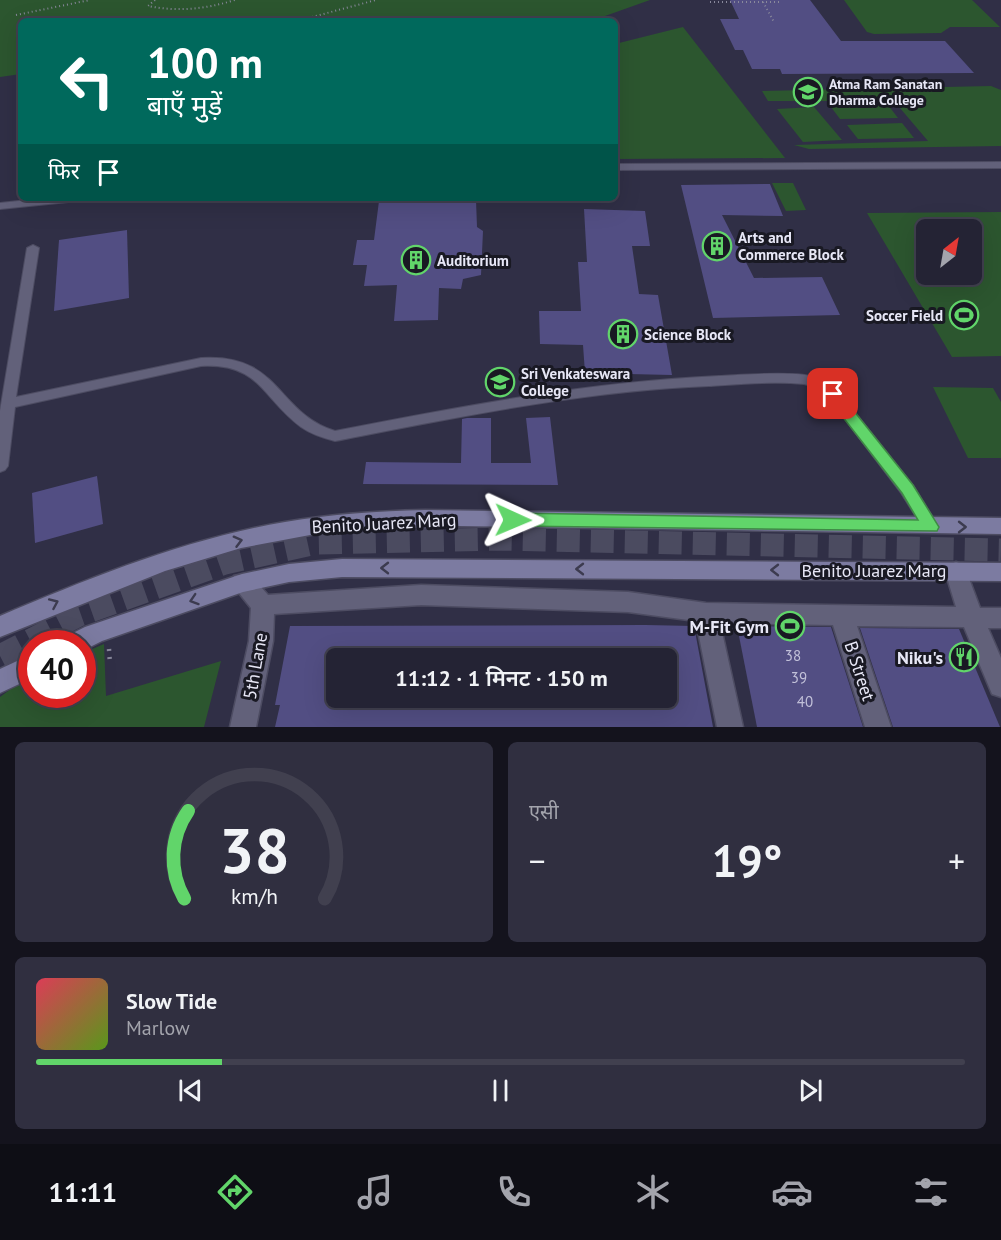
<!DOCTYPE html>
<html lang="hi">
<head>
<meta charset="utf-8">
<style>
  :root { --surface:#242334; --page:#302f40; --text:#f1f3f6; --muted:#a3a4ac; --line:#41404f; --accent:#61d56a }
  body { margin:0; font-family:"PT Sans","Noto Sans Devanagari",sans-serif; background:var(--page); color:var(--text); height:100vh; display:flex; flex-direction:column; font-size:22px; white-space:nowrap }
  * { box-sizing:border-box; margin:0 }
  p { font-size:20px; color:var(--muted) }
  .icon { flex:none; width:33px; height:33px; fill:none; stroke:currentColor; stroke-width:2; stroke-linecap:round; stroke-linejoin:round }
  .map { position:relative; height:727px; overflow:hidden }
  .sheet { display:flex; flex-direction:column; gap:15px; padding:15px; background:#14131d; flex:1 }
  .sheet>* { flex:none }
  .guide { position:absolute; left:18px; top:18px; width:600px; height:183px; border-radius:9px; box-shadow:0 6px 24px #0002,0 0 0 2px var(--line); background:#00695c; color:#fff; overflow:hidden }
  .needle { width:39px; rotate:31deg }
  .buttons { position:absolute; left:916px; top:219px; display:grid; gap:12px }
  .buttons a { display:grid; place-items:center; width:66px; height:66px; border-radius:9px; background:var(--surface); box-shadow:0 6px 24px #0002,0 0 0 2px var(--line); font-size:30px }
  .speed { position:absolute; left:18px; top:630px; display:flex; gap:12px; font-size:30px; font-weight:700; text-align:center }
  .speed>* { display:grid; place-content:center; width:78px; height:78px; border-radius:50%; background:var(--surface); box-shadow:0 6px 24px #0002,0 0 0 2px var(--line); line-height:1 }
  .speed .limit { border:9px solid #d22; background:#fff; color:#111 }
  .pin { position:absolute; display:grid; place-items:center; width:51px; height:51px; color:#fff; margin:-26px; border-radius:12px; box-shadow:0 3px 9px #0006 }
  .me { position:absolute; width:66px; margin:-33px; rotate:91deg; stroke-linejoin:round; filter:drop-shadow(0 0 4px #0008) }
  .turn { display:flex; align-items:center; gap:21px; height:126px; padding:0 30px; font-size:27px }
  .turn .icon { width:78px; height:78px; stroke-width:2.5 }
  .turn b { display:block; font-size:42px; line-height:51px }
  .then { display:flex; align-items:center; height:57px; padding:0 30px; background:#0003; gap:12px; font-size:22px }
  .big { font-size:45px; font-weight:600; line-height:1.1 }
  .sheet .widget { flex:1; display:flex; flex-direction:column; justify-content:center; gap:9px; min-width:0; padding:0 21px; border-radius:9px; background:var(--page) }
  .sheet .dial { align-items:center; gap:0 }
  .dial svg { height:156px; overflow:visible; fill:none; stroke:var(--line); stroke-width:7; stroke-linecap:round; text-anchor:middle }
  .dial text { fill:var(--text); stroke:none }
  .song { display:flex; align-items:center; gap:18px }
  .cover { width:72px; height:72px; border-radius:9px; background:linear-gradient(135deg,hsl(350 70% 55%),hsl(90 70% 35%)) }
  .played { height:6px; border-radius:3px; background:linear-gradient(90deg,var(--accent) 20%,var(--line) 20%) }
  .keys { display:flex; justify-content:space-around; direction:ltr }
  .heat { display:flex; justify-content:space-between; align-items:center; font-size:33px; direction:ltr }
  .sheet .tiles { flex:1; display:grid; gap:15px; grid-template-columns:1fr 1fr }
  .widget:last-child { grid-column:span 2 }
  .trip { position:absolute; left:326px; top:648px; width:351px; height:60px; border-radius:9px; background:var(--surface); box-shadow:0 6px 24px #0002,0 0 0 2px var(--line); font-weight:600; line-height:60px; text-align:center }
  .tabs { display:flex; height:96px; justify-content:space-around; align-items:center; background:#0e0e15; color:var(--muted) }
  .tabs .icon { width:42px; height:42px }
  .tabs .on { color:var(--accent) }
  .tabs b { font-size:27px; color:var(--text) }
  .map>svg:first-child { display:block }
  .green { fill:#2c562f; fill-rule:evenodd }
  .building { fill:#524e83; fill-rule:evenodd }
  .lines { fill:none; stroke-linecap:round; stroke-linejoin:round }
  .primary-tunnel { stroke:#4b4b60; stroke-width:23; stroke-dasharray:23 11; stroke-linecap:butt }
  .lane-casing { stroke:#4d4c62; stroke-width:2 }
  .street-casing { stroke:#4d4c62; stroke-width:3 }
  .secondary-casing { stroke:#4d4c62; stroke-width:3 }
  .path-far1 { stroke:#88889b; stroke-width:2; stroke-dasharray:1 3; stroke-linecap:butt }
  .path { stroke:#88889b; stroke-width:4.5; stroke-dasharray:2 6; stroke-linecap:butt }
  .lane { fill:#62617a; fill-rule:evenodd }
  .street { fill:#62617a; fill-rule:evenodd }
  .secondary { fill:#7c7ba1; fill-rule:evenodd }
  .oneway { stroke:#3c3b4f }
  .route { fill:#61d56a; stroke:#3f8a45; stroke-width:1.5 }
  .labels { text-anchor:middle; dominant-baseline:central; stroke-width:6; stroke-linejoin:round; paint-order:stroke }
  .far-poi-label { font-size:14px; font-weight:bold; fill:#e7e7f6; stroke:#191923; text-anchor:start }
  .poi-label { font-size:15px; font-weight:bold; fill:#e7e7f6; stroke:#191923; text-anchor:start }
  .near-number-label { font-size:15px; fill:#c2c1d9 }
  .near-street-label { font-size:18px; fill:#e7e7f6; stroke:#191923 }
  .near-poi-label { font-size:18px; font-weight:bold; fill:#e7e7f6; stroke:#191923; text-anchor:end }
</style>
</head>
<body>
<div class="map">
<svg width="1001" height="727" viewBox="0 0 1001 727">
  <rect width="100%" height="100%" fill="#302f46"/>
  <!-- green -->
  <g class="green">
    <polygon points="0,0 650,0 591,21 21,21 21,74 0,77"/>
    <polygon points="844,0 972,0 1000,27 950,27 941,33 874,34 867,32"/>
    <polygon points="683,27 785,158 615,159 615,44"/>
    <polygon points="991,86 1001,90 1001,146 809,149 794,145 928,141 894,101 768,101 762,91"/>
    <polygon points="888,105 898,118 840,119 831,107"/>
    <polygon points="814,107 842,140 803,142 777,109"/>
    <polygon points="902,123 914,138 858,139 847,125"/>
    <polygon points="772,183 793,183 806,210 786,211"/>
    <path d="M1001,212v144l-49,1 -85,-144zM927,230h45v44h-45z"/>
    <polygon points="933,387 993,388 1001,402 1001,458 968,458"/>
    <polygon points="104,644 106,696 221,661 204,727 0,727 0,697 31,674 32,694 82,694 83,653"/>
  </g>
  <!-- building -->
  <g class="building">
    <polygon points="730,0 810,0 841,41 945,41 974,73 782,74 780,69 752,69 743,50 735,50 720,19 739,19"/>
    <polygon points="770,184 783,216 722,215 754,278 822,277 840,315 713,318 681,185"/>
    <polygon points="401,198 469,198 469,200 476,200 477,227 483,231 481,275 463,279 461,289 439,288 438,320 394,321 397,285 364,286 367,265 353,265 357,240 374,240 379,201 400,201"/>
    <polygon points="584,209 645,211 650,246 632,246 639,294 658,295 672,375 585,373 583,345 540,344 539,311 581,311 578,262 587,262"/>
    <polygon points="127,230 129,298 54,311 59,240"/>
    <polygon points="550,417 558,485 363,484 366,462 461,463 462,419 467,418 491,418 491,463 531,463 526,418"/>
    <polygon points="97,476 103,524 35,543 32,493"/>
    <path d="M645,625l49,1 19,101h-438l5,-22h-5l15,-79zM336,658h330v40h-330z"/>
    <polygon points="737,626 831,627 863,727 757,727"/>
    <polygon points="860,628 959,629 1000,727 893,727"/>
  </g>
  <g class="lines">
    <!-- primary-tunnel -->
    <polyline class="primary-tunnel" points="0,656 79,615 225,563 316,543 497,539 1001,550"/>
    <!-- lane casing -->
    <g class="lane-casing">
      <g id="lane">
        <polygon points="1001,162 1001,168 615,170 615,164"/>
        <polygon points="46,198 83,198 78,201 0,209 0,203"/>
        <path d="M33,245l6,3 -23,149 185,-39c80,-5 74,54 134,73 127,-25 254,-49 384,-55 23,-1 70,-5 91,0 11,3 19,8 28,15l75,94 26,42 -2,4 -6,2 -6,-2 -24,-38 -73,-96c-7,-5 -14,-11 -24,-13 -30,-3 -64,0 -95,2 -126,5 -251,31 -374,55 -12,-3 -24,-7 -34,-14 -40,-30 -41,-64 -100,-61l-186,41 -7,59 -3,4 -5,2v-61l27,-163z"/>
      </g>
    </g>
    <!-- street casing -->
    <g class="street-casing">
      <path id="street" d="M956,562l8,3 16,43h21v20h-13l13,30v39l-9,-3 -28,-67 -107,-1 34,101h-26l-32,-102 -113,-2 23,104h-26l-21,-106 -68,-9 -207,-7 -147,9 -1,27 -17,86h-26l19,-86 2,-33 -20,-25 3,-7c16,-5 24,8 34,19l153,-10 207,7 78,11 250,4 -11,-36 3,-6z"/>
    </g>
    <!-- secondary casing -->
    <g class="secondary-casing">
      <g id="secondary">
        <path d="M425,510l576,8v16l-542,-8 -133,6 -85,16 -76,23 -165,66v-21c92,-39 186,-77 285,-94 46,-8 93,-11 140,-12z"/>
        <polygon points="342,559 1001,563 1001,581 342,577 289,582 243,592 102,641 82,651 82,644 62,644 65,637 85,627 242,574 289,564"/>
        <polygon points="32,654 32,678 0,693 0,669"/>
      </g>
    </g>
    <!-- path-far1 -->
    <g class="path-far1">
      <path d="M155,0l-7,6c30,6 58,3 87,-6"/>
      <polyline points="710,2 781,2"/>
      <polyline points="763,2 774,22"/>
      <polyline points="16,15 90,0"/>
      <polyline points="312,17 376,0"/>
    </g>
    <!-- path -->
    <polyline class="path" points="109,649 110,664"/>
    <!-- lane -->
    <use href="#lane" class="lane"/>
    <!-- street -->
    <use href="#street" class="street"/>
    <!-- secondary -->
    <use href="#secondary" class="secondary"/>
  </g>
  <!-- one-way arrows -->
  <defs><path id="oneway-chevron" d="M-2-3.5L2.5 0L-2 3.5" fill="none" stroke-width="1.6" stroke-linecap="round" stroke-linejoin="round" transform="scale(1.5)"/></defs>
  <g class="oneway">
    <use href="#oneway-chevron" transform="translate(962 527)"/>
    <use href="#oneway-chevron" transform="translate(238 541) rotate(-15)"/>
    <use href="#oneway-chevron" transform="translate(385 568) rotate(-180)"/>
    <use href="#oneway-chevron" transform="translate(580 569) rotate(-180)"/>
    <use href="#oneway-chevron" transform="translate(775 570) rotate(-180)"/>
    <use href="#oneway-chevron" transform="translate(194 600) rotate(162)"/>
    <use href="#oneway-chevron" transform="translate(54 603) rotate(-24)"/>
  </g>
  <!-- route -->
  <polygon class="route" points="833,390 838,391 913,485 939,527 937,531 513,526 504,520 513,513 918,520 902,493 828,398 828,391"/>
  <!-- icons -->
  <defs>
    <g id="university-ring" transform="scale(1.5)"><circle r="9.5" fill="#191923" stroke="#61d56a" stroke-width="1.5"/><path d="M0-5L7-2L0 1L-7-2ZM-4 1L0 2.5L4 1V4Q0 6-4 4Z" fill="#61d56a"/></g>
    <g id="building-ring" transform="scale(1.5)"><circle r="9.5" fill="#191923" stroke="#61d56a" stroke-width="1.5"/><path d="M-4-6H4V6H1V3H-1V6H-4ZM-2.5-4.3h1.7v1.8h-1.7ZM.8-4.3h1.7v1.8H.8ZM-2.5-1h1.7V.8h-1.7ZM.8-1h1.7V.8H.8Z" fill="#61d56a"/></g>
    <g id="stadium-ring" transform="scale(1.5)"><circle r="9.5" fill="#191923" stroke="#61d56a" stroke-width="1.5"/><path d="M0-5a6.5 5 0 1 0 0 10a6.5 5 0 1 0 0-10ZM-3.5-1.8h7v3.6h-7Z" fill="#61d56a"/></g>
    <g id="restaurant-ring" transform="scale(1.5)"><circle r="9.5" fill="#191923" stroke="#61d56a" stroke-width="1.5"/><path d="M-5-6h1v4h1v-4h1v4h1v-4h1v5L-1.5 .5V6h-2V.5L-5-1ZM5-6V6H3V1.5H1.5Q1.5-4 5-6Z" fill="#61d56a"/></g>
  </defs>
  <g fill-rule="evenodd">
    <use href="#university-ring" x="808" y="92"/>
    <use href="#building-ring" x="717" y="246"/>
    <use href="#building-ring" x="416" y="260"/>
    <use href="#stadium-ring" x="964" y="315"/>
    <use href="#building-ring" x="623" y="334"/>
    <use href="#university-ring" x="500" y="382"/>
    <use href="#stadium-ring" x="790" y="626"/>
    <use href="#restaurant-ring" x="964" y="657"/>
  </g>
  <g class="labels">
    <!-- far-poi labels -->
    <g class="far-poi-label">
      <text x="829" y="84">Atma Ram Sanatan<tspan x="829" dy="16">Dharma College</tspan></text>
    </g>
    <!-- poi labels -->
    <g class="poi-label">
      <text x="738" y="237">Arts and<tspan x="738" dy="17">Commerce Block</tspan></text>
      <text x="437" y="260">Auditorium</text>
      <text x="943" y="315" text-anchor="end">Soccer Field</text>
      <text x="644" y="334">Science Block</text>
      <text x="521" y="373">Sri Venkateswara<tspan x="521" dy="17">College</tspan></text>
    </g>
    <!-- near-number labels -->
    <g class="near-number-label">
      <text x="793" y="655">38</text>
      <text x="799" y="677">39</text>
      <text x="805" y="701">40</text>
    </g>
    <!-- near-street labels -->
    <g class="near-street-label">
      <text transform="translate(384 523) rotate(-3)">Benito Juarez Marg</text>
      <text x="874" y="570">Benito Juarez Marg</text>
      <text transform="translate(255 666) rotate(-80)">5th Lane</text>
      <text transform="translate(860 671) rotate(72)">B Street</text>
    </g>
    <!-- near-poi labels -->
    <g class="near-poi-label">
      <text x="769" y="626">M-Fit Gym</text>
      <text x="943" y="657">Niku's</text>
    </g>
  </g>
</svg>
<div class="buttons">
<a><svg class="needle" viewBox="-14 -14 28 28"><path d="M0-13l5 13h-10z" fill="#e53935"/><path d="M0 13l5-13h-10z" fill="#a3a4ac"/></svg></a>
</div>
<div class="speed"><div class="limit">40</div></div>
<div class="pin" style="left:833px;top:394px;background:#d93025"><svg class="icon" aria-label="arrive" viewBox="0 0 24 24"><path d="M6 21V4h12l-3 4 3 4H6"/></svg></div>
<svg class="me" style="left:513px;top:520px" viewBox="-20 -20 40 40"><path d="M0-17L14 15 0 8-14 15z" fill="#61d56a" stroke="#fff" stroke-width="4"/></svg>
<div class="trip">11:12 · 1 मिनट · 150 m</div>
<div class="guide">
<div class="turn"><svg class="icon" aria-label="left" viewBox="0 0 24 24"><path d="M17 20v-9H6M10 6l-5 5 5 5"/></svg><div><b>100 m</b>बाएँ मुड़ें</div></div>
<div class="then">फिर<svg class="icon" aria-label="arrive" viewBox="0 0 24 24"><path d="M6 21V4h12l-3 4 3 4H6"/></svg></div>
</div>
</div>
<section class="sheet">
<div class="tiles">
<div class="widget dial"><svg viewBox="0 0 100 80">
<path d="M14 69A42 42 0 1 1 86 69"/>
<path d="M14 69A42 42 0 0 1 16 24" stroke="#61d56a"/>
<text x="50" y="56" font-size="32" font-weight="700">38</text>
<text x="50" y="72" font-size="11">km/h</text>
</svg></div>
<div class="widget"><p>एसी</p>
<div class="heat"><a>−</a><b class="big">19°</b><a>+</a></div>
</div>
<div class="widget">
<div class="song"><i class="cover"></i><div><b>Slow Tide</b><p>Marlow</p></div></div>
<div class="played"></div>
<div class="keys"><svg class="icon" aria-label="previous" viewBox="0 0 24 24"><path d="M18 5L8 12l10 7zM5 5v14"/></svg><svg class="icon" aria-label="pause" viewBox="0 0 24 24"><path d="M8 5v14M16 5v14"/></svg><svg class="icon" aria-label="next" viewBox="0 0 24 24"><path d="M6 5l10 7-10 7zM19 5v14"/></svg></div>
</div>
</div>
</section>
<nav class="tabs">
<b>11:11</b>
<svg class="icon on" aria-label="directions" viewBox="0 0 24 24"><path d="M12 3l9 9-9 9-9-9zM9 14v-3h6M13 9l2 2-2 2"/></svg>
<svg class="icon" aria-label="music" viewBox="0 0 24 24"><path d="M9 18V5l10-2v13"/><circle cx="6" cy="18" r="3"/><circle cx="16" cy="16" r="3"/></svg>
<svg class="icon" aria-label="phone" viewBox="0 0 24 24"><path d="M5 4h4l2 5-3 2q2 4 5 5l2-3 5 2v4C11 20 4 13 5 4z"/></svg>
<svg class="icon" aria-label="climate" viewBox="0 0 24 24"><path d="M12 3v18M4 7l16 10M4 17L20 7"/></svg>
<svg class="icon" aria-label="car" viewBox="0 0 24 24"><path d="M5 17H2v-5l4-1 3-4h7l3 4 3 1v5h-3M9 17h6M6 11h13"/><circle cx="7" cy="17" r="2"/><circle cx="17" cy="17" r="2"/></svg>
<svg class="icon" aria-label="filters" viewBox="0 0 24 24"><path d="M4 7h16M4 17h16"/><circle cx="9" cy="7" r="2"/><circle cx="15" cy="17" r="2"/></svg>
</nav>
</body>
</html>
